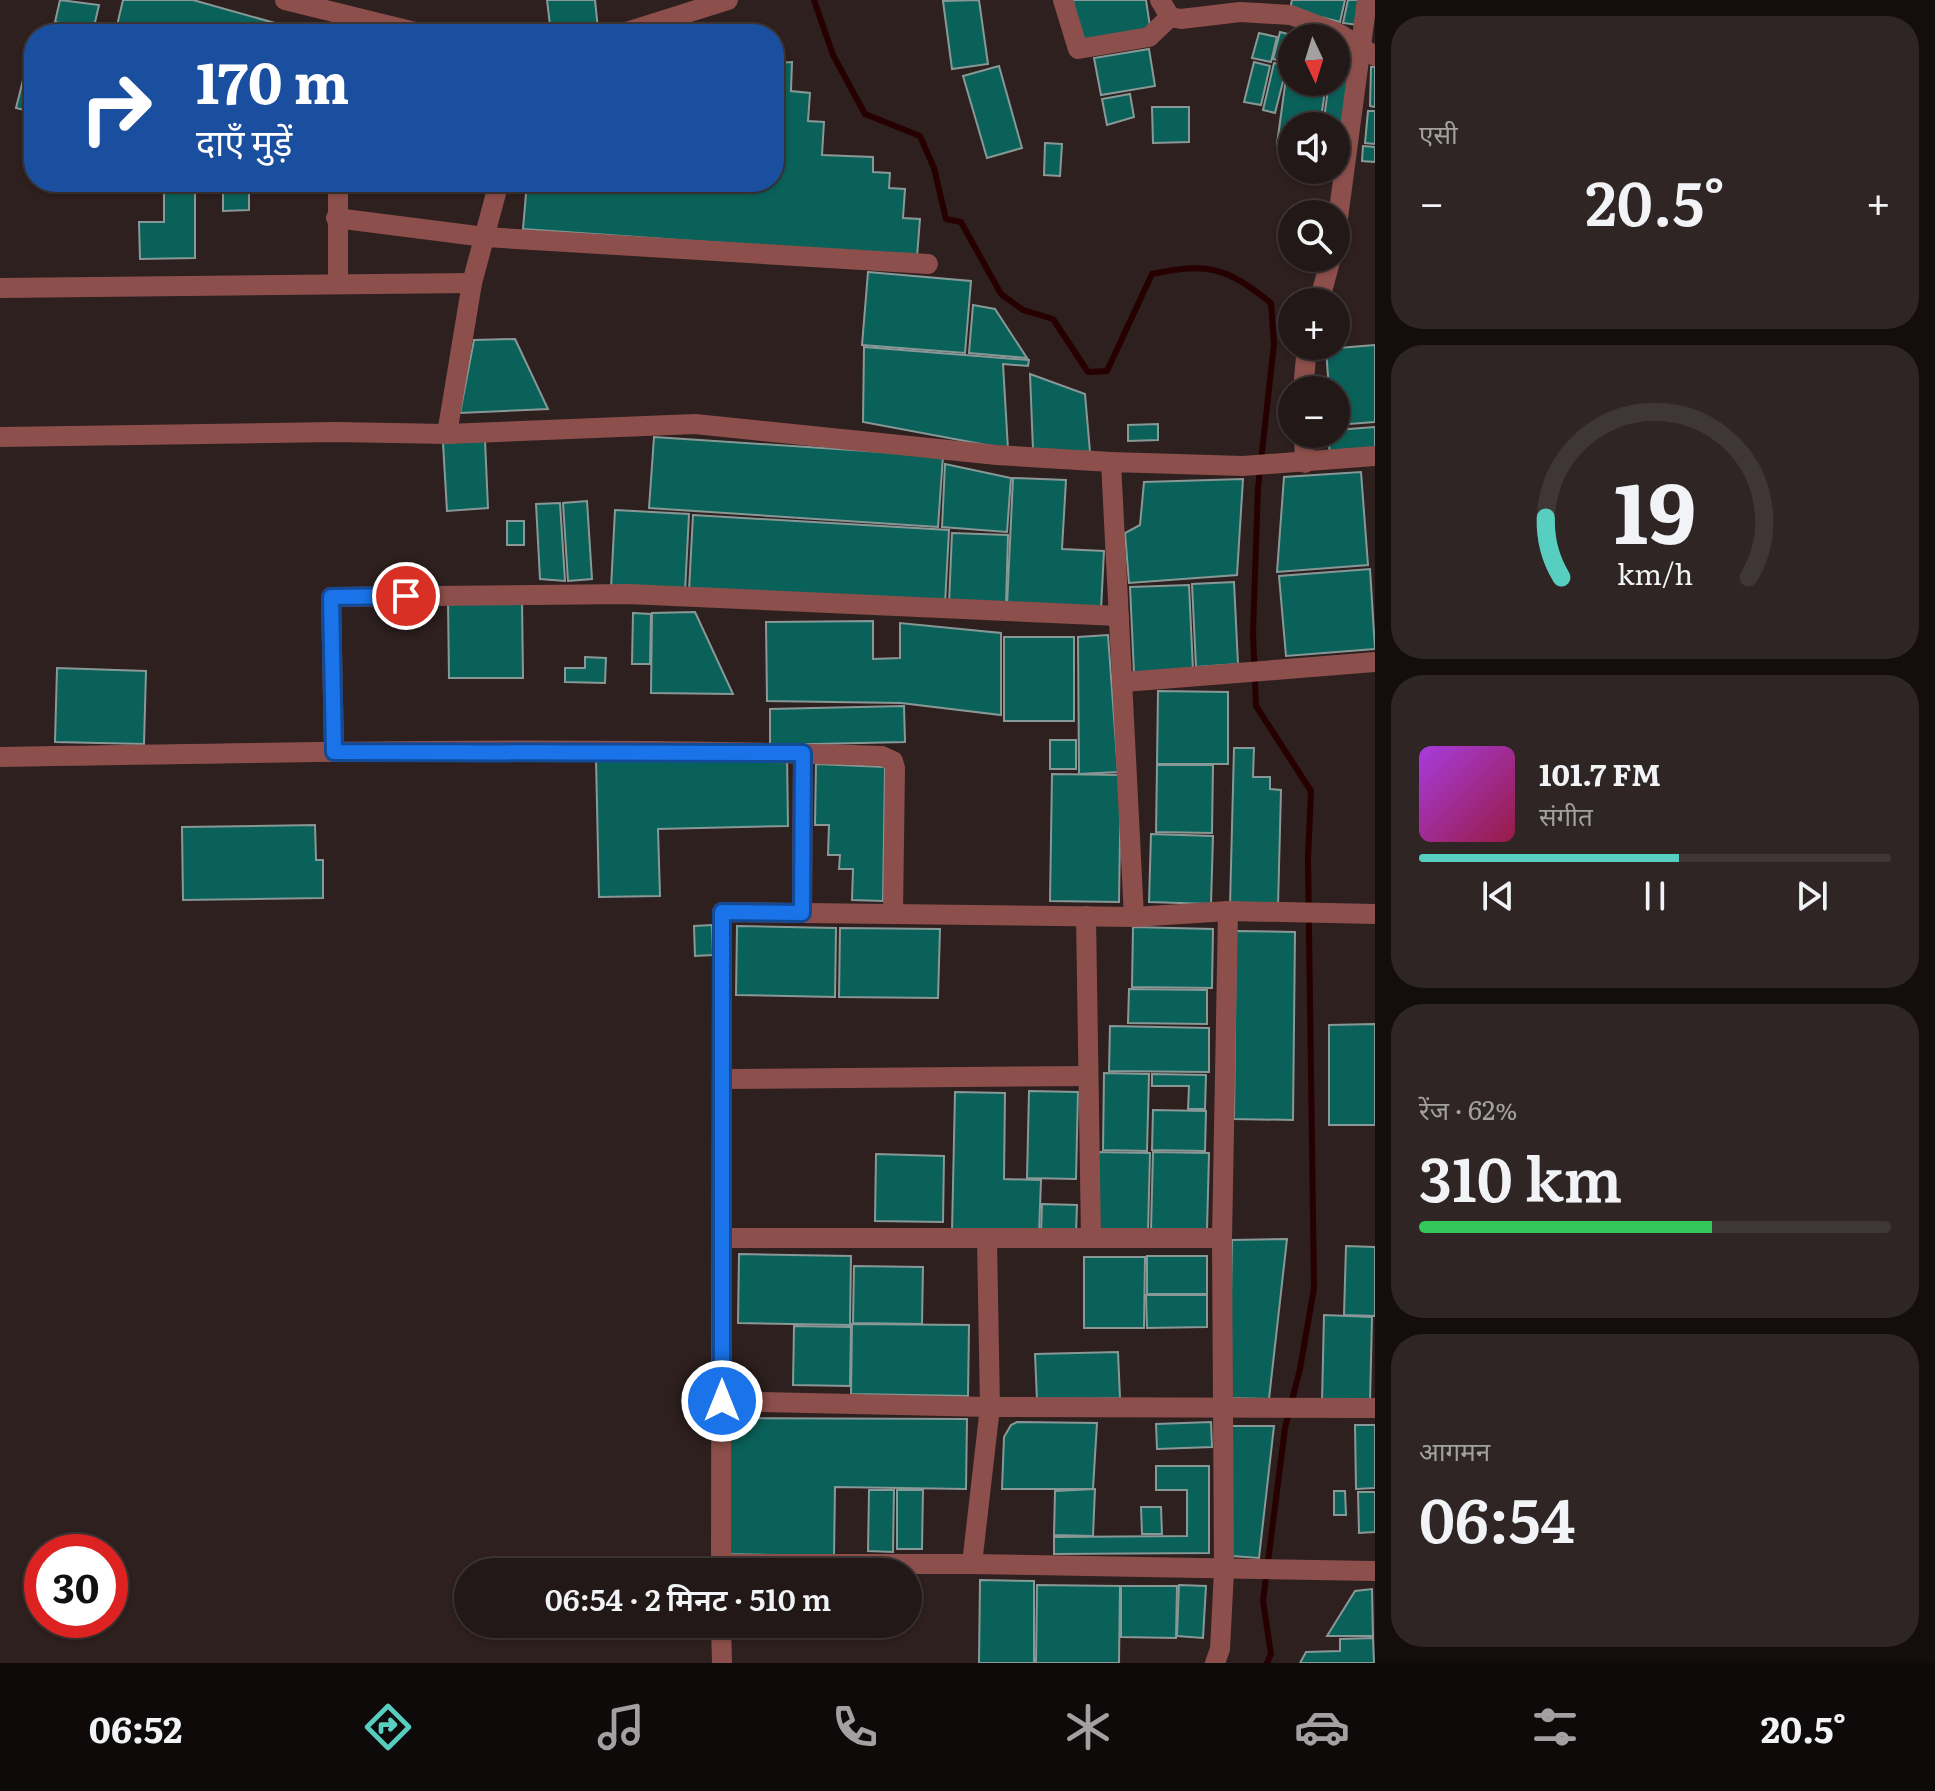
<!DOCTYPE html>
<html lang="hi">
<head>
<meta charset="utf-8">
<style>
  :root { --surface:#221817; --page:#2e2524; --text:#f1f3f6; --muted:#a2a0a1; --line:#3f3736; --accent:#58cec0 }
  body { margin:0; font-family:Literata,"Noto Sans Devanagari",serif; background:var(--page); color:var(--text); height:100vh; display:flex; flex-direction:column; font-size:30px; white-space:nowrap }
  * { box-sizing:border-box; margin:0 }
  p { font-size:26px; color:var(--muted) }
  .icon { flex:none; width:44px; height:44px; fill:none; stroke:currentColor; stroke-width:2; stroke-linecap:round; stroke-linejoin:round }
  .map { position:relative; flex:1; overflow:hidden }
  .details { display:flex; flex-direction:column; gap:16px; padding:16px; background:#130d0d; width:560px }
  .details>* { flex:none }
  .top-card { position:absolute; left:24px; top:24px; width:760px; height:168px; border-radius:32px; box-shadow:0 2px 6px #0004,0 0 0 2px var(--line); background:#1a4fa0; color:#fff; overflow:hidden }
  .needle { width:52px; rotate:176deg }
  .tools { position:absolute; left:1278px; top:24px; display:grid; gap:16px }
  .tools a { display:grid; place-items:center; width:72px; height:72px; border-radius:50%; background:var(--surface); box-shadow:0 2px 6px #0004,0 0 0 2px var(--line); font-size:40px }
  .speed { position:absolute; left:24px; top:1534px; display:flex; gap:16px; font-size:40px; font-weight:700; text-align:center }
  .speed>* { display:grid; place-content:center; width:104px; height:104px; border-radius:50%; background:var(--surface); box-shadow:0 2px 6px #0004,0 0 0 2px var(--line); line-height:1 }
  .speed .limit { border:12px solid #d22; background:#fff; color:#111 }
  .pin { position:absolute; display:grid; place-items:center; width:68px; height:68px; color:#fff; margin:-34px; border:4px solid #fff; border-radius:50%; box-shadow:0 2px 8px #0007 }
  .me { position:absolute; width:88px; margin:-44px; rotate:0deg; stroke-linejoin:round; filter:drop-shadow(0 0 6px #0008) }
  .turn { display:flex; align-items:center; gap:28px; height:168px; padding:0 40px; font-size:36px }
  .turn .icon { width:104px; height:104px; stroke-width:2.5 }
  .turn b { display:block; font-size:56px; line-height:68px }
  .big { font-size:60px; font-weight:600; line-height:1.1 }
  .details .card { flex:1; display:flex; flex-direction:column; justify-content:center; gap:12px; min-width:0; padding:0 28px; border-radius:32px; background:var(--page) }
  .details .dial { align-items:center; gap:0 }
  .dial svg { height:208px; overflow:visible; fill:none; stroke:var(--line); stroke-width:7; stroke-linecap:round; text-anchor:middle }
  .dial text { fill:var(--text); stroke:none }
  .song { display:flex; align-items:center; gap:24px }
  .cover { width:96px; height:96px; border-radius:12px; background:linear-gradient(135deg,hsl(280 70% 55%),hsl(340 70% 35%)) }
  .played { height:8px; border-radius:4px; background:linear-gradient(90deg,var(--accent) 55%,var(--line) 55%) }
  .keys { display:flex; justify-content:space-around; direction:ltr }
  .heat { display:flex; justify-content:space-between; align-items:center; font-size:44px; direction:ltr }
  .charge { height:12px; border-radius:6px; background:linear-gradient(90deg,#34c759 62%,var(--line) 0) }
  .trip { position:absolute; left:454px; top:1558px; width:468px; height:80px; border-radius:40px; background:var(--surface); box-shadow:0 2px 6px #0004,0 0 0 2px var(--line); font-weight:600; line-height:80px; text-align:center }
  .dock { display:flex; height:128px; justify-content:space-around; align-items:center; background:#0e0a09; color:var(--muted) }
  .dock .icon { width:56px; height:56px }
  .dock .on { color:var(--accent) }
  .dock b { font-size:36px; color:var(--text) }
  main { display:flex; flex:1; min-height:0 }
  .map>svg:first-child { display:block }
  .lines { fill:none; stroke-linecap:round; stroke-linejoin:round }
  .stream { stroke:#260000; stroke-width:6 }
  .building { fill:#0a6159; stroke:#889896; stroke-width:2 }
  .minor { stroke:#8d4f4b; stroke-width:20 }
  .route-casing { stroke:#114b97; stroke-width:20 }
  .route { stroke:#1a73e8; stroke-width:14 }
</style>
</head>
<body>
<main>
<div class="map">
<svg width="1375" height="1663" viewBox="0 0 1375 1663">
  <rect width="100%" height="100%" fill="#2d201f"/>
  <g class="lines">
    <!-- stream -->
    <path class="stream" d="M814,0l19,55 32,59 55,22 14,32 12,51 15,3 40,72 22,16 30,9 35,53 19,-1 45,-97c56,-12 74,-7 119,29l3,41 -16,144 -5,145 3,73 55,85 -3,67 6,430 -14,81 -15,59 -22,173 8,53 -4,9"/>
  </g>
  <!-- building -->
  <g class="building">
    <polygon points="60,0 99,5 93,31 55,22"/>
    <polygon points="123,0 193,0 314,34 115,34"/>
    <polygon points="547,0 595,0 598,29 551,34"/>
    <polygon points="979,0 988,64 952,69 943,1"/>
    <polygon points="1073,0 1146,0 1151,33 1079,42"/>
    <polygon points="1292,0 1345,0 1340,22 1290,9"/>
    <polygon points="1348,0 1363,0 1358,25 1343,23"/>
    <polygon points="710,28 754,29 754,34 709,34"/>
    <polygon points="1280,32 1292,35 1286,62 1273,59"/>
    <polygon points="1259,33 1277,37 1271,62 1252,58"/>
    <polygon points="1336,44 1354,47 1342,137 1336,136 1336,126 1323,126 1329,82 1336,82"/>
    <polygon points="774,46 778,46 776,63 792,62 791,91 810,93 808,121 824,122 822,155 873,157 873,172 890,173 889,188 905,189 903,218 920,219 917,257 523,229 527,182 774,182"/>
    <polygon points="1149,49 1155,86 1101,95 1094,58"/>
    <polygon points="29,56 34,57 34,123 30,123 33,112 16,108"/>
    <polygon points="1254,62 1270,66 1261,105 1244,102"/>
    <polygon points="1274,63 1287,66 1275,113 1263,110"/>
    <polygon points="999,66 1022,148 987,158 963,76"/>
    <polygon points="1371,67 1375,67 1375,107 1370,106"/>
    <polygon points="1286,78 1292,82 1326,83 1320,126 1292,126 1292,146 1277,144"/>
    <polygon points="1130,94 1134,117 1107,125 1102,99"/>
    <polygon points="1152,107 1189,107 1189,142 1153,143"/>
    <polygon points="1368,111 1375,111 1375,144 1365,143"/>
    <polygon points="1045,143 1062,144 1060,176 1044,175"/>
    <polygon points="1363,146 1375,147 1375,162 1362,161"/>
    <polygon points="164,182 195,182 195,258 140,259 139,222 164,222"/>
    <polygon points="223,182 249,182 249,210 223,211"/>
    <polygon points="868,272 971,281 965,353 862,345"/>
    <polygon points="973,305 995,309 1027,358 969,353"/>
    <polygon points="515,339 548,409 460,413 474,340"/>
    <polygon points="1375,345 1375,422 1336,425 1336,390 1329,390 1326,349"/>
    <polygon points="864,347 1029,360 1028,366 1003,364 1008,449 863,422"/>
    <polygon points="1030,374 1085,394 1090,452 1033,450"/>
    <polygon points="1158,424 1158,440 1128,441 1128,425"/>
    <polygon points="1375,427 1375,451 1330,455 1328,434 1336,434 1336,430"/>
    <polygon points="654,437 943,456 938,527 649,508"/>
    <polygon points="485,440 488,508 447,511 443,443"/>
    <polygon points="945,464 1011,478 1007,532 942,527"/>
    <polygon points="1361,472 1368,565 1277,572 1284,477"/>
    <polygon points="1013,478 1066,480 1062,549 1104,551 1101,610 1007,606"/>
    <polygon points="1243,479 1237,575 1129,583 1125,533 1140,525 1144,482"/>
    <polygon points="587,501 592,579 568,581 563,503"/>
    <polygon points="560,503 565,581 540,579 536,504"/>
    <polygon points="615,510 689,514 685,592 611,588"/>
    <polygon points="693,515 949,530 945,604 689,590"/>
    <rect x="507" y="521" width="17" height="24"/>
    <polygon points="952,533 1008,535 1006,605 949,604"/>
    <polygon points="1370,569 1375,649 1286,656 1279,576"/>
    <polygon points="1234,582 1238,664 1196,667 1192,584"/>
    <polygon points="1189,585 1193,670 1134,673 1130,587"/>
    <polygon points="522,599 523,678 449,678 448,600"/>
    <polygon points="695,612 733,694 651,693 652,613"/>
    <polygon points="633,613 651,614 650,664 632,664"/>
    <polygon points="873,621 873,659 900,658 900,623 1001,633 1001,715 901,703 767,701 766,622"/>
    <polygon points="1108,635 1118,772 1079,774 1078,637"/>
    <rect x="1004" y="637" width="70" height="84"/>
    <polygon points="585,657 606,658 605,683 565,682 565,668 585,668"/>
    <polygon points="57,668 146,671 144,744 55,742"/>
    <polygon points="1158,691 1228,692 1228,764 1157,764"/>
    <polygon points="904,706 905,742 770,745 770,709"/>
    <rect x="1050" y="740" width="26" height="29"/>
    <polygon points="1234,748 1254,748 1253,777 1270,777 1270,789 1281,790 1278,907 1230,906"/>
    <polygon points="787,754 788,826 658,829 660,896 599,897 596,759"/>
    <polygon points="816,764 885,767 883,901 852,900 853,869 839,869 840,855 828,855 829,825 815,825"/>
    <polygon points="1157,765 1213,765 1212,833 1156,832"/>
    <polygon points="1052,774 1121,775 1119,902 1050,901"/>
    <polygon points="315,825 316,860 323,860 323,898 183,900 182,827"/>
    <polygon points="1151,834 1213,836 1211,904 1149,902"/>
    <polygon points="712,925 713,955 695,956 694,926"/>
    <polygon points="737,926 836,928 835,997 736,995"/>
    <polygon points="1133,927 1213,929 1212,988 1132,987"/>
    <polygon points="840,928 940,929 938,998 839,997"/>
    <polygon points="1236,931 1295,932 1293,1120 1234,1119"/>
    <polygon points="1129,989 1207,990 1207,1024 1128,1023"/>
    <polygon points="1375,1024 1375,1125 1329,1125 1329,1025"/>
    <polygon points="1110,1026 1209,1028 1209,1072 1109,1071"/>
    <polygon points="1104,1073 1149,1074 1147,1151 1103,1150"/>
    <polygon points="1152,1074 1206,1075 1205,1109 1188,1109 1189,1086 1152,1086"/>
    <polygon points="1029,1091 1078,1092 1076,1179 1027,1178"/>
    <polygon points="955,1092 1005,1093 1004,1179 1041,1180 1039,1233 952,1232"/>
    <polygon points="1153,1110 1206,1111 1205,1151 1152,1150"/>
    <polygon points="1096,1152 1150,1153 1148,1232 1094,1231"/>
    <polygon points="1153,1152 1209,1153 1207,1230 1151,1230"/>
    <polygon points="876,1154 944,1156 943,1222 875,1221"/>
    <polygon points="1042,1204 1077,1205 1076,1234 1041,1233"/>
    <polygon points="1287,1239 1269,1399 1229,1398 1232,1240"/>
    <polygon points="1346,1246 1375,1247 1375,1316 1344,1315"/>
    <polygon points="739,1254 851,1256 850,1325 738,1323"/>
    <rect x="1147" y="1256" width="60" height="38"/>
    <polygon points="1084,1257 1145,1257 1144,1328 1084,1328"/>
    <polygon points="854,1266 923,1267 922,1324 853,1323"/>
    <polygon points="1146,1295 1207,1295 1207,1327 1147,1328"/>
    <polygon points="1324,1315 1372,1317 1370,1402 1322,1401"/>
    <polygon points="852,1324 969,1325 968,1396 851,1394"/>
    <polygon points="794,1326 851,1327 850,1386 793,1385"/>
    <polygon points="1118,1352 1120,1398 1037,1400 1035,1354"/>
    <polygon points="727,1418 967,1419 966,1489 835,1487 834,1556 726,1554"/>
    <polygon points="1017,1422 1097,1423 1093,1489 1002,1489 1004,1437 1011,1425"/>
    <polygon points="1211,1422 1212,1447 1157,1449 1156,1424"/>
    <polygon points="1355,1425 1375,1425 1375,1488 1356,1489"/>
    <polygon points="1232,1426 1274,1426 1259,1558 1232,1556"/>
    <polygon points="1156,1466 1209,1466 1209,1553 1054,1554 1054,1537 1187,1536 1187,1490 1156,1490"/>
    <polygon points="1095,1489 1093,1536 1054,1535 1055,1491"/>
    <polygon points="869,1490 894,1490 893,1552 868,1551"/>
    <polygon points="897,1490 923,1490 922,1549 897,1549"/>
    <polygon points="1334,1491 1345,1491 1346,1515 1334,1515"/>
    <polygon points="1358,1492 1375,1492 1375,1532 1359,1533"/>
    <polygon points="1141,1507 1161,1507 1162,1534 1142,1534"/>
    <polygon points="980,1580 1034,1581 1034,1663 979,1663"/>
    <polygon points="1037,1585 1120,1586 1119,1663 1036,1663"/>
    <polygon points="1179,1585 1206,1586 1203,1638 1177,1636"/>
    <polygon points="1121,1586 1177,1586 1176,1638 1121,1637"/>
    <polygon points="1372,1589 1373,1636 1327,1636 1355,1591"/>
    <polygon points="1373,1638 1374,1663 1300,1663 1306,1652 1340,1651 1340,1639"/>
  </g>
  <g class="lines">
    <!-- minor -->
    <g class="minor">
      <polyline points="285,0 423,34"/>
      <polyline points="1063,0 1078,49 1149,37 1170,17"/>
      <polyline points="1160,0 1170,17 1181,19 1240,12 1291,15 1338,33 1375,56"/>
      <polyline points="620,34 728,0"/>
      <polyline points="336,218 485,237 928,264"/>
      <polyline points="1336,233 1367,0"/>
      <polyline points="338,284 338,182"/>
      <polyline points="0,288 472,283"/>
      <polyline points="1319,302 1331,258"/>
      <polyline points="1303,390 1307,346"/>
      <polyline points="447,434 472,283 499,182"/>
      <polyline points="1304,434 1305,463"/>
      <polyline points="0,437 336,432 447,434 695,424 997,455 1111,462"/>
      <polyline points="1124,682 1375,662"/>
      <polyline points="334,752 331,597 628,594 1119,616"/>
      <path d="M0,757c294,-5 588,-11 882,-1l11,5 2,7 -2,146"/>
      <polyline points="1228,911 1134,917 1111,462 1243,466 1375,456"/>
      <polyline points="802,913 803,753"/>
      <polyline points="1086,916 1091,1238"/>
      <polyline points="1134,917 722,912 721,1564 972,1564 1375,1571"/>
      <polyline points="724,1079 1088,1076"/>
      <polyline points="723,1238 1222,1238"/>
      <polyline points="722,1401 990,1407 1375,1408"/>
      <polyline points="972,1564 990,1407 987,1240"/>
      <polyline points="721,1624 722,1663"/>
      <polyline points="1215,1663 1220,1649 1224,1571 1222,1238 1228,911 1375,914"/>
    </g>
  </g>
  <g class="lines">
    <!-- route casing -->
    <g class="route-casing">
      <polyline id="route" points="406,596 331,597 334,752 803,753 802,913 722,912 722,1401"/>
    </g>
    <!-- route -->
    <use href="#route" class="route"/>
  </g>
</svg>
<div class="tools">
<a><svg class="needle" viewBox="-14 -14 28 28"><path d="M0-13l5 13h-10z" fill="#e53935"/><path d="M0 13l5-13h-10z" fill="#a2a0a1"/></svg></a>
<a><svg class="icon" aria-label="sound" viewBox="0 0 24 24"><path d="M4 9h4l5-4v14l-5-4H4zM17 9q2 3 0 6"/></svg></a>
<a><svg class="icon" aria-label="search" viewBox="0 0 24 24"><circle cx="10" cy="10" r="6"/><path d="M15 15l6 6"/></svg></a>
<a>+</a>
<a>−</a>
</div>
<div class="speed"><div class="limit">30</div></div>
<div class="pin" style="left:406px;top:596px;background:#d93025"><svg class="icon" aria-label="arrive" viewBox="0 0 24 24"><path d="M6 21V4h12l-3 4 3 4H6"/></svg></div>
<svg class="me" style="left:722px;top:1401px" viewBox="-20 -20 40 40"><circle r="17" fill="#1a73e8" stroke="#fff" stroke-width="3"/><path d="M0-11L8 9 0 5-8 9z" fill="#fff"/></svg>
<div class="trip">06:54 · 2 मिनट · 510 m</div>
<div class="top-card">
<div class="turn"><svg class="icon" aria-label="right" viewBox="0 0 24 24"><path d="M7 20v-9h11M14 6l5 5-5 5"/></svg><div><b>170 m</b>दाएँ मुड़ें</div></div>
</div>
</div>
<section class="details">
<div class="card"><p>एसी</p>
<div class="heat"><a>−</a><b class="big">20.5°</b><a>+</a></div>
</div>
<div class="card dial"><svg viewBox="0 0 100 80">
<path d="M14 69A42 42 0 1 1 86 69"/>
<path d="M14 69A42 42 0 0 1 8 46" stroke="#58cec0"/>
<text x="50" y="56" font-size="32" font-weight="700">19</text>
<text x="50" y="72" font-size="11">km/h</text>
</svg></div>
<div class="card">
<div class="song"><i class="cover"></i><div><b>101.7 FM</b><p>संगीत</p></div></div>
<div class="played"></div>
<div class="keys"><svg class="icon" aria-label="previous" viewBox="0 0 24 24"><path d="M18 5L8 12l10 7zM5 5v14"/></svg><svg class="icon" aria-label="pause" viewBox="0 0 24 24"><path d="M8 5v14M16 5v14"/></svg><svg class="icon" aria-label="next" viewBox="0 0 24 24"><path d="M6 5l10 7-10 7zM19 5v14"/></svg></div>
</div>
<div class="card"><p>रेंज · 62%</p><b class="big">310 km</b><div class="charge"></div></div>
<div class="card"><p>आगमन</p><b class="big">06:54</b></div>
</section>
</main>
<nav class="dock">
<b>06:52</b>
<svg class="icon on" aria-label="directions" viewBox="0 0 24 24"><path d="M12 3l9 9-9 9-9-9zM9 14v-3h6M13 9l2 2-2 2"/></svg>
<svg class="icon" aria-label="music" viewBox="0 0 24 24"><path d="M9 18V5l10-2v13"/><circle cx="6" cy="18" r="3"/><circle cx="16" cy="16" r="3"/></svg>
<svg class="icon" aria-label="phone" viewBox="0 0 24 24"><path d="M5 4h4l2 5-3 2q2 4 5 5l2-3 5 2v4C11 20 4 13 5 4z"/></svg>
<svg class="icon" aria-label="climate" viewBox="0 0 24 24"><path d="M12 3v18M4 7l16 10M4 17L20 7"/></svg>
<svg class="icon" aria-label="car" viewBox="0 0 24 24"><path d="M5 17H2v-5l4-1 3-4h7l3 4 3 1v5h-3M9 17h6M6 11h13"/><circle cx="7" cy="17" r="2"/><circle cx="17" cy="17" r="2"/></svg>
<svg class="icon" aria-label="filters" viewBox="0 0 24 24"><path d="M4 7h16M4 17h16"/><circle cx="9" cy="7" r="2"/><circle cx="15" cy="17" r="2"/></svg>
<b>20.5°</b>
</nav>
</body>
</html>
